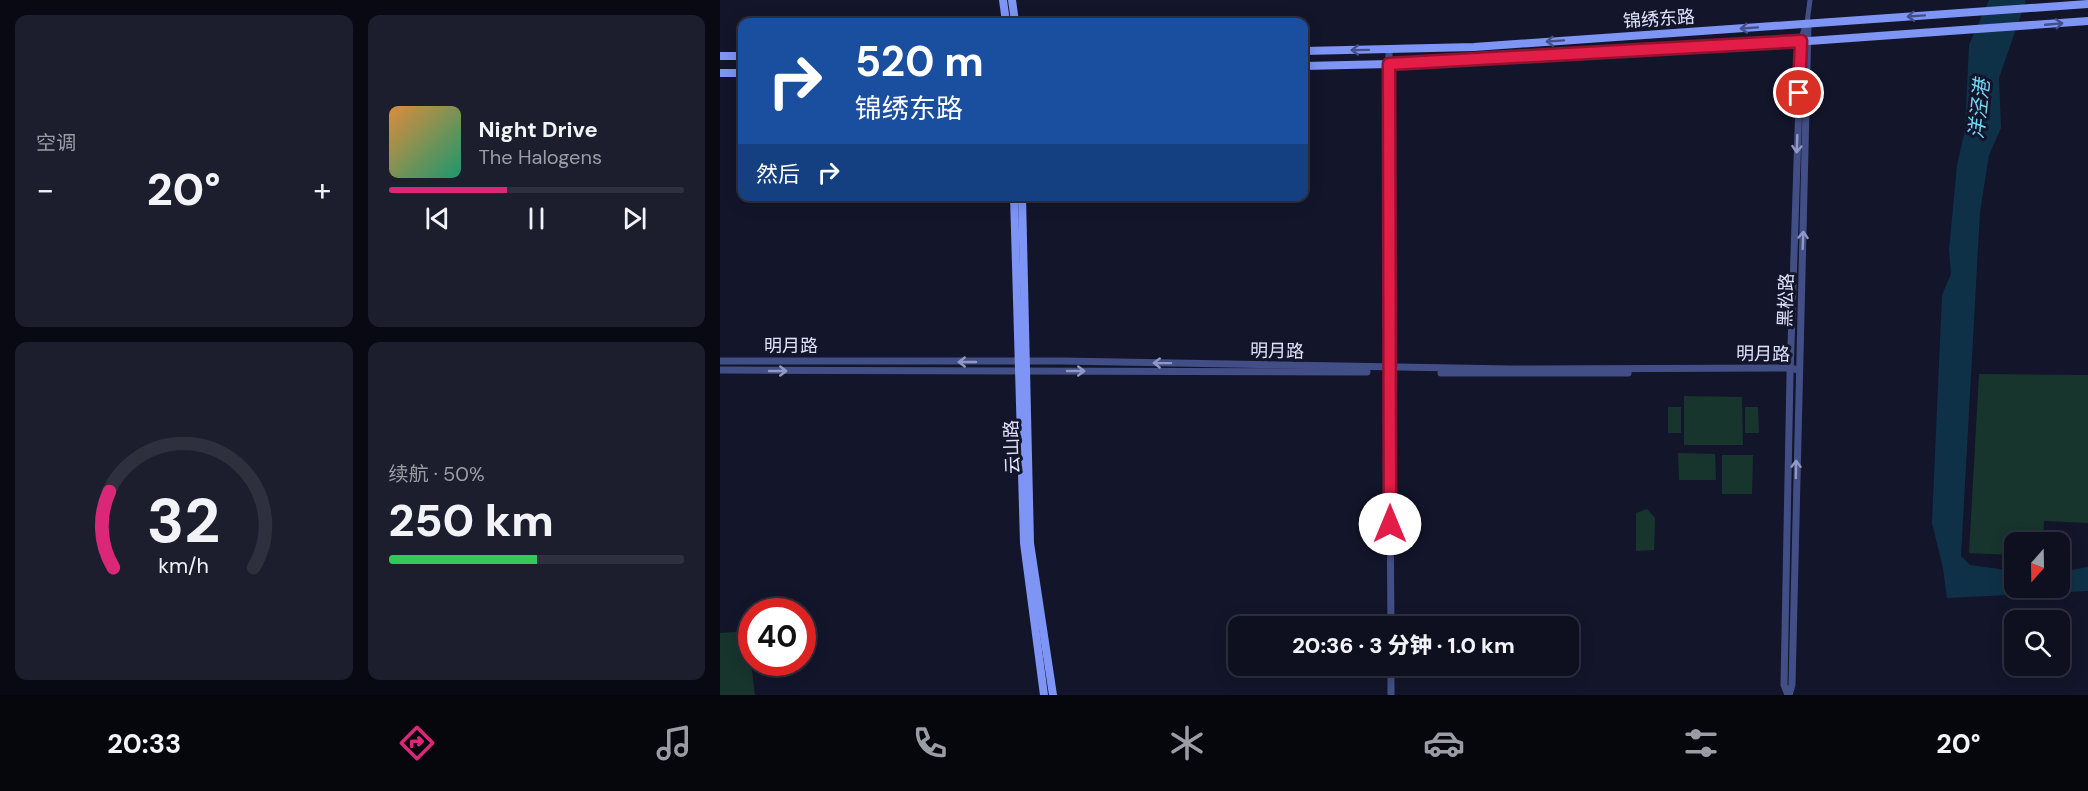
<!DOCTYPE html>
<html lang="zh">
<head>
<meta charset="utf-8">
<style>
  :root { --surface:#0e1020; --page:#1c1e2d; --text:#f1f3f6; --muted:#9b9da5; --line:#2e303e; --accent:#db2777 }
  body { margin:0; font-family:"DM Sans","Noto Sans SC",sans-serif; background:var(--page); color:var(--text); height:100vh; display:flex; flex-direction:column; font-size:22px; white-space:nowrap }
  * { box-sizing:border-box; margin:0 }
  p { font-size:20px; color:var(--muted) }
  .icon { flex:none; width:33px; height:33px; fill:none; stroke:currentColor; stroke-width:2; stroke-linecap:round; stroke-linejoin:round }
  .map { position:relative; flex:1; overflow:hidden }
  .panel { display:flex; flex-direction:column; gap:15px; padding:15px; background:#080912; width:720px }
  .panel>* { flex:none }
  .banner { position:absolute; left:18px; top:18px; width:570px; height:183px; border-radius:12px; box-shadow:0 3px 15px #0003,0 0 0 2px var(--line); background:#1a4fa0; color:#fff; overflow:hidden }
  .needle { width:39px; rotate:200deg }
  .fabs { position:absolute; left:1284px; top:532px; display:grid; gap:12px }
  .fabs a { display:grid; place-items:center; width:66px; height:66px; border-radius:12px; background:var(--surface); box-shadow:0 3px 15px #0003,0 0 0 2px var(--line); font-size:30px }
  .speed { position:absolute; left:18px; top:598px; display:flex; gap:12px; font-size:30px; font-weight:700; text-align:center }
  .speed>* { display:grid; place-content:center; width:78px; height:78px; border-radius:50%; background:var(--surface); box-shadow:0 3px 15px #0003,0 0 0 2px var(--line); line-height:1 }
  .speed .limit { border:9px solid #d22; background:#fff; color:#111 }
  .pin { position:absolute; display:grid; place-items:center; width:51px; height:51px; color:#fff; margin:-26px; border:3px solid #fff; border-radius:50%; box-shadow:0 2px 6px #0007 }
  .me { position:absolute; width:66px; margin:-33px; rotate:0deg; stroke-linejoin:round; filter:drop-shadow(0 0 4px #0008) }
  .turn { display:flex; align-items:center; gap:21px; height:126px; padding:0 18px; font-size:27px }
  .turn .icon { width:78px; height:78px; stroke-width:2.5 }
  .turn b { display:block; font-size:42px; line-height:51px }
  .then { display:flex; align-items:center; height:57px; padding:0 18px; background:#0003; gap:12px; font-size:22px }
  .big { font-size:45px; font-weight:800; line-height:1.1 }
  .panel .tile { flex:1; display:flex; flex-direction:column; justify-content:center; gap:9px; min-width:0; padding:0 21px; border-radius:12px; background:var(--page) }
  .panel .dial { align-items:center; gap:0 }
  .dial svg { height:156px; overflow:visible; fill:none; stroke:var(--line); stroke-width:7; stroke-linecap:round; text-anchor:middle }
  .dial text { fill:var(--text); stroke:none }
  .song { display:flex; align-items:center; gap:18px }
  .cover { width:72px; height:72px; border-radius:9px; background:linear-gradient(135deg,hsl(30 70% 55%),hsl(160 70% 35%)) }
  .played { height:6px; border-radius:3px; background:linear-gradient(90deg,var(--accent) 40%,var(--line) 40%) }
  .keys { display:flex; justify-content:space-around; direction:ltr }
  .heat { display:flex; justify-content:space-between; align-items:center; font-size:33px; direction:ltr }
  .charge { height:9px; border-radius:4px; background:linear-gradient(90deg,#34c759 50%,var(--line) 0) }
  .panel .tiles { flex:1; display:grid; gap:15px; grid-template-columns:repeat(2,1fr) }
  .trip { position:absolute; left:508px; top:616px; width:351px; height:60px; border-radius:12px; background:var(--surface); box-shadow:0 3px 15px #0003,0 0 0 2px var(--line); font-weight:800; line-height:60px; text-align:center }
  .dock { display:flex; height:96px; justify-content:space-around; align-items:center; background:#06060d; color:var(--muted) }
  .dock .icon { width:42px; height:42px }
  .dock .on { color:var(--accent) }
  .dock b { font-size:27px; color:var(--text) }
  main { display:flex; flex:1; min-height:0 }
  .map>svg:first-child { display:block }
  .green { fill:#17352d }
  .water { fill:#0f3148 }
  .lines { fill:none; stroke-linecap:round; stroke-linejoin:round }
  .minor { stroke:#424f86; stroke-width:5 }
  .tertiary { stroke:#424f86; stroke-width:7 }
  .secondary { stroke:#7e95f6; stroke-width:8 }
  .oneway { stroke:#434f86 }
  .oneway2 { stroke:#9199c2 }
  .route-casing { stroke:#92132f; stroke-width:15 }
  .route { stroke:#e11d48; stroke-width:10 }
  .labels { text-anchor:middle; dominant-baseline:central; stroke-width:6; stroke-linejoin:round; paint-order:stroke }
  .street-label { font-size:18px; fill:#e0e3fd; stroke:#13152b }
  .water-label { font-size:20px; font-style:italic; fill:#75d6f5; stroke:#13152b }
</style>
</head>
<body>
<main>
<section class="panel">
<div class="tiles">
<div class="tile"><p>空调</p>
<div class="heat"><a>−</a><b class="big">20°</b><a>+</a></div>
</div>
<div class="tile">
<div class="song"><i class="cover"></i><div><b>Night Drive</b><p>The Halogens</p></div></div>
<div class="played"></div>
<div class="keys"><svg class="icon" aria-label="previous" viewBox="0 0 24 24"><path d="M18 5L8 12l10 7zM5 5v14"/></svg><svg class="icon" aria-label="pause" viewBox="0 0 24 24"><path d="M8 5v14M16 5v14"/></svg><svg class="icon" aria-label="next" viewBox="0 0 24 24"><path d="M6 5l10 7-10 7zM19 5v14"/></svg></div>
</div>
<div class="tile dial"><svg viewBox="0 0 100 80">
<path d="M14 69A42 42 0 1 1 86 69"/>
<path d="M14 69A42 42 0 0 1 12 30" stroke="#db2777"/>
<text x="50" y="56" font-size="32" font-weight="700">32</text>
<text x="50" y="72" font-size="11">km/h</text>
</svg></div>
<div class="tile"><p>续航 · 50%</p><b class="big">250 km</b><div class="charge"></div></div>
</div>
</section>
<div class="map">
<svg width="1368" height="695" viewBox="0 0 1368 695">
  <rect width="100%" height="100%" fill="#13152b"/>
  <!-- green -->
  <g class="green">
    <polygon points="1259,374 1368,375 1368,523 1324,521 1323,543 1294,543 1294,555 1249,553"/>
    <polygon points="964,396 1022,397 1023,445 964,445"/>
    <rect x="948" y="407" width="13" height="26"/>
    <polygon points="1025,407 1038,407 1039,433 1025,433"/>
    <polygon points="958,453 995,454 996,480 959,480"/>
    <polygon points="1002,455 1033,455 1032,494 1002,494"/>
    <polygon points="927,509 935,518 934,550 916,551 916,513"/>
    <polygon points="27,631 35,695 0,695 0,633"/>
  </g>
  <!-- water -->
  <polygon class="water" points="1269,0 1306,0 1279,78 1281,128 1269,155 1260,212 1241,556 1250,565 1294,571 1294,588 1340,588 1340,572 1368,567 1368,591 1227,598 1223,568 1212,523 1222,295 1231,274 1229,250 1237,165 1245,130 1249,45"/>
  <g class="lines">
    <!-- minor -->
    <polyline class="minor" points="1087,23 1090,0"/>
    <!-- tertiary -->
    <g class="tertiary">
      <polyline points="0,361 343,361 791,369 1070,368 1078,370"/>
      <polyline points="669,368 669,50"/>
      <polyline points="0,370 647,372"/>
      <polyline points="669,372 671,627"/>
      <polyline points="721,373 908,373"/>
      <polyline points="671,666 671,695"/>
      <polyline points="1068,695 1064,685 1070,376 1081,41 1087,23"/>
      <polyline points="1069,695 1072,685 1088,26"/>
    </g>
    <!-- secondary -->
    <g class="secondary">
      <polyline points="283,0 286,22"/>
      <polyline points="292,0 295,22"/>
      <polyline points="584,51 754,47 1368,4"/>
      <polyline points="0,56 22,56"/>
      <polyline points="584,66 669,64 1089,41 1368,21"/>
      <polyline points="0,73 22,73"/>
      <polyline points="294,196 304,543 324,695"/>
      <polyline points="302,196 310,543 333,695"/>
    </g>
  </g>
  <!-- one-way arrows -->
  <defs><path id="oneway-shaft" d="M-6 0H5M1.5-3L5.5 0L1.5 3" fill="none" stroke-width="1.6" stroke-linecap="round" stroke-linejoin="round" transform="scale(1.5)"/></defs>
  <g class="oneway">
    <use href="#oneway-shaft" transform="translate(1196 16) rotate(176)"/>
    <use href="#oneway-shaft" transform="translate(1334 24) rotate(-5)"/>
    <use href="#oneway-shaft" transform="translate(1029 28) rotate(176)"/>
    <use href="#oneway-shaft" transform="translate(835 41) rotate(176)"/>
    <use href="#oneway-shaft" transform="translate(640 50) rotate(179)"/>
  </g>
  <g class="oneway2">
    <use href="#oneway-shaft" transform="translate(1077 144) rotate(92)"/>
    <use href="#oneway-shaft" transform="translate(1083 240) rotate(-88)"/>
    <use href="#oneway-shaft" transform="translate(247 362) rotate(-180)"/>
    <use href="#oneway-shaft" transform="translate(442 363) rotate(-179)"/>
    <use href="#oneway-shaft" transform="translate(58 371)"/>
    <use href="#oneway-shaft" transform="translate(356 371)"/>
    <use href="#oneway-shaft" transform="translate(1076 469) rotate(-89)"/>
  </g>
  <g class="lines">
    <!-- route casing -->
    <g class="route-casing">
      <polyline id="route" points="670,524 669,64 1081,41 1079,93"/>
    </g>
    <!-- route -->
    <use href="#route" class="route"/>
  </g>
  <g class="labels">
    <!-- street labels -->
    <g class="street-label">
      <text transform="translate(939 19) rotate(-4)">锦绣东路</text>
      <text transform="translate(1066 300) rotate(-88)">黑松路</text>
      <text x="71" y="346">明月路</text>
      <text transform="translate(557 351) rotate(1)">明月路</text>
      <text transform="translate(1043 354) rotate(1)">明月路</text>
      <text transform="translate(292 447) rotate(-92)">云山路</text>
    </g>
    <!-- water labels -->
    <g class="water-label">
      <text transform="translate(1259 109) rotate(-84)">洋泾港</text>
    </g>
  </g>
</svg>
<div class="fabs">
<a><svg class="needle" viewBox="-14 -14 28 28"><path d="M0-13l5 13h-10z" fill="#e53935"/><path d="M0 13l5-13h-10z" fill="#9b9da5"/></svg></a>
<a><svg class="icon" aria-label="search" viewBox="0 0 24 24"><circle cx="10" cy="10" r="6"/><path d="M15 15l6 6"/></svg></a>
</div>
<div class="speed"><div class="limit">40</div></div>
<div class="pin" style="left:1079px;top:93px;background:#d93025"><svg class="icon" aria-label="arrive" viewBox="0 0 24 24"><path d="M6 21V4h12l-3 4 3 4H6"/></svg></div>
<svg class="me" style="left:670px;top:524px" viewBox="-20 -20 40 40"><circle r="19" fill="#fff"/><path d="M0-13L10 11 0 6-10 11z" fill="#e11d48"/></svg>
<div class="trip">20:36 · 3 分钟 · 1.0 km</div>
<div class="banner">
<div class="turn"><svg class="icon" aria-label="right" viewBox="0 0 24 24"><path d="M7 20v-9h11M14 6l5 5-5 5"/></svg><div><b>520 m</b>锦绣东路</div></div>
<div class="then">然后<svg class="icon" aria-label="right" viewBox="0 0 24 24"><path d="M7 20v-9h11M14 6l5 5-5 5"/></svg></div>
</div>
</div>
</main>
<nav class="dock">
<b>20:33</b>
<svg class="icon on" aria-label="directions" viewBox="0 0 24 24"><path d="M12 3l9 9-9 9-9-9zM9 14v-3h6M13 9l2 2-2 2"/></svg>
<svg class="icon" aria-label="music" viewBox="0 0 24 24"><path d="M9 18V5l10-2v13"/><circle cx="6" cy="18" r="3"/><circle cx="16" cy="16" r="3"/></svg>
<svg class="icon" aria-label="phone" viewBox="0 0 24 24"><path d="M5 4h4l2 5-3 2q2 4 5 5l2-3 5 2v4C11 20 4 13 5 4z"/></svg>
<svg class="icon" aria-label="climate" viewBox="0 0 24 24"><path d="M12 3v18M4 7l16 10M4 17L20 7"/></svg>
<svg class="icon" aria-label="car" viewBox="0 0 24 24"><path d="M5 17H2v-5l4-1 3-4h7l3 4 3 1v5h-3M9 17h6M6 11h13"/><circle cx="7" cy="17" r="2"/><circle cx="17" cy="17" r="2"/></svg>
<svg class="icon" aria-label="filters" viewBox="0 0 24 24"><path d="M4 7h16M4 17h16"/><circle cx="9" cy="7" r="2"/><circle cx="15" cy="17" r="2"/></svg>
<b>20°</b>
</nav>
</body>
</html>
